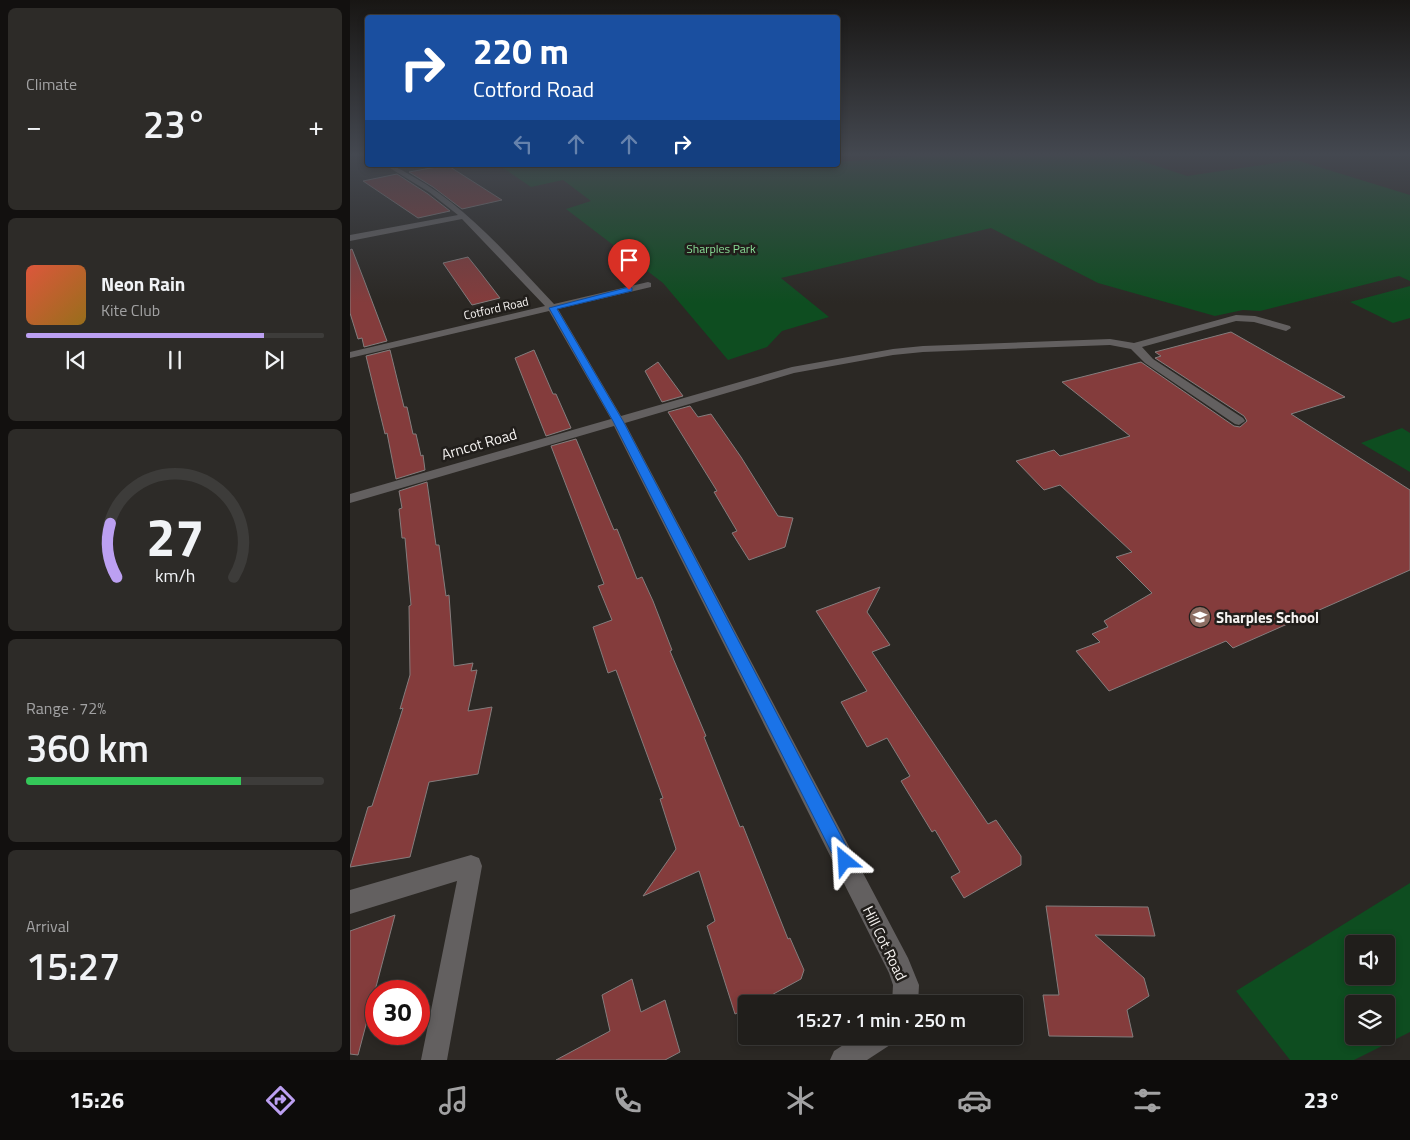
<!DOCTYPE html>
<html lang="en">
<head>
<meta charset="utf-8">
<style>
  :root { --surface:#201e1b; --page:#2d2b28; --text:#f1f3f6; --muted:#a2a2a3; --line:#3d3c3a; --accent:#bca0f2 }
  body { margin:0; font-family:"Titillium Web",sans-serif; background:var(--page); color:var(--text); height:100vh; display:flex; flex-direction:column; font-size:19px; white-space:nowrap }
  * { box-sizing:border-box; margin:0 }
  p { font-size:16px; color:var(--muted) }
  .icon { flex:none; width:28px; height:28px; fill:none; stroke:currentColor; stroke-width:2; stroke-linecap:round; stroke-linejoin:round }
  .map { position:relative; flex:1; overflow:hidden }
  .details { display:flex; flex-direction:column; gap:8px; padding:8px; background:#12100f; width:350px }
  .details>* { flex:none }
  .top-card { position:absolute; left:15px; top:15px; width:475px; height:152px; border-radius:5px; box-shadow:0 2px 8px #0003,0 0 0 1px var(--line); background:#1a4fa0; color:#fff; overflow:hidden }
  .fabs { position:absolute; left:995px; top:935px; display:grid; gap:10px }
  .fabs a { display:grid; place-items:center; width:50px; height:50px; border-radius:5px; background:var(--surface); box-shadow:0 2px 8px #0003,0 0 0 1px var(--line); font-size:25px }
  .speed { position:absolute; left:15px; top:980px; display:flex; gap:10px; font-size:25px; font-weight:700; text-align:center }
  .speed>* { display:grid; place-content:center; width:65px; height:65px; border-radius:50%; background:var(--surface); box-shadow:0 2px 8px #0003,0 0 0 1px var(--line); line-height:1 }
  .speed .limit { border:8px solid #d22; background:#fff; color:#111 }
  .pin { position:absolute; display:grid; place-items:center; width:42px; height:42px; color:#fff; margin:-51px -21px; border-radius:50% 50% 50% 0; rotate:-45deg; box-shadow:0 0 5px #0007 }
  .pin .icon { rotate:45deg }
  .me { position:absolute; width:55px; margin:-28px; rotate:333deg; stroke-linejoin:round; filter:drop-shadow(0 0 4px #0008) }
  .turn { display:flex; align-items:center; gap:18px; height:105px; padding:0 25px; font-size:22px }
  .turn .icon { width:65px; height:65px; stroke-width:2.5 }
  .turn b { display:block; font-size:35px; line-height:42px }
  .lanes { display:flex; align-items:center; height:48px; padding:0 25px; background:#0003; justify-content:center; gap:25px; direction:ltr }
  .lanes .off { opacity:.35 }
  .big { font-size:38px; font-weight:600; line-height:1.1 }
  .details .tile { flex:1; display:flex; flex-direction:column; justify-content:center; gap:8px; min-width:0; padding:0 18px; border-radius:8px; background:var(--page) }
  .details .dial { align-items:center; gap:0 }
  .dial svg { height:130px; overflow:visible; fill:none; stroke:var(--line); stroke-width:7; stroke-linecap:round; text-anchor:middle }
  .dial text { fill:var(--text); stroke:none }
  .song { display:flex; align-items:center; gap:15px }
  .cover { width:60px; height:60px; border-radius:8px; background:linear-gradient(135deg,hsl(10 70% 55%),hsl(40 70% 35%)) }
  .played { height:5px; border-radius:2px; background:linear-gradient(90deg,var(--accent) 80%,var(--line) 80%) }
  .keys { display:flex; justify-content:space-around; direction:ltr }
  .heat { display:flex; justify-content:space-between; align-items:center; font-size:28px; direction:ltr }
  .charge { height:8px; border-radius:4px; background:linear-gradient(90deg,#34c759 72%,var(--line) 0) }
  .trip { position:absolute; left:388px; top:995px; width:285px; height:50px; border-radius:5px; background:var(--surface); box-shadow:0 2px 8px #0003,0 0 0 1px var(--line); font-weight:600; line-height:50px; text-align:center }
  .menu { display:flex; height:80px; justify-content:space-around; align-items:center; background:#0d0c0b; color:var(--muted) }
  .menu .icon { width:35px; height:35px }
  .menu .selected { color:var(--accent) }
  .menu b { font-size:22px; color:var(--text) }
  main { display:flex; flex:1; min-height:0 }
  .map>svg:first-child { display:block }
  .green { fill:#0e4d20; fill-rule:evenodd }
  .building { fill:#843c3c; stroke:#847d7d }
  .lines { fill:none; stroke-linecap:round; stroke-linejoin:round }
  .minor { fill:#636060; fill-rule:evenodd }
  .route { fill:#1a73e8; stroke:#114b97 }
  .labels { text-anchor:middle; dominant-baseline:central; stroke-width:5; stroke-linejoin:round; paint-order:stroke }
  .far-park-label { font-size:12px; fill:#89dd96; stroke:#211e1b }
  .far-street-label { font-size:12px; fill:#f6f3f1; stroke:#211e1b }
  .street-label { font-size:15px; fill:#f6f3f1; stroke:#211e1b }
  .poi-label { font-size:15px; font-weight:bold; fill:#f6f3f1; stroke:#211e1b; text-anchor:start }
</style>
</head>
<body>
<main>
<section class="details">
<div class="tile"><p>Climate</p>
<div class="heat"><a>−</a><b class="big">23°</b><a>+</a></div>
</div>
<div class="tile">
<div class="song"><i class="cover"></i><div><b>Neon Rain</b><p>Kite Club</p></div></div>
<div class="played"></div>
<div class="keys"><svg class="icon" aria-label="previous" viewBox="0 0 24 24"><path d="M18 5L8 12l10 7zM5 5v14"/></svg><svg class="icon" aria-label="pause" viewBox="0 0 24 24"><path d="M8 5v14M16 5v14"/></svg><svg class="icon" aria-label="next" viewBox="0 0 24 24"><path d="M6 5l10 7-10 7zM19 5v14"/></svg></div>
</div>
<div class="tile dial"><svg viewBox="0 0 100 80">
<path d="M14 69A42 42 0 1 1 86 69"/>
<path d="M14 69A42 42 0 0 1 10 36" stroke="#bca0f2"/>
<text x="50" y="56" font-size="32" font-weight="700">27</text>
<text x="50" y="72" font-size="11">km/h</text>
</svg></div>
<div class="tile"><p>Range · 72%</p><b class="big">360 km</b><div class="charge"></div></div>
<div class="tile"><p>Arrival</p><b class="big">15:27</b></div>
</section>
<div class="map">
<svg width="1060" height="1060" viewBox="0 0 1060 1060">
  <rect width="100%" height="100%" fill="#2b2824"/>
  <!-- green -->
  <g class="green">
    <polygon points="579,155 774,155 837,176 946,160 1060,195 1060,281 1049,276 910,311 893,310 865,316 748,283 641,228 431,278 479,317 432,331 417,347 378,360 313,283 216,209 241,201 213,180 181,187 149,165 488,165 488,162"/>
    <polygon points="1060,286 1060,318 1043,323 1000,302"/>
    <polygon points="1052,428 1060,433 1060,472 1011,443"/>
    <path d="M1060,883v149l-56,28h-64l-54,-69zM1004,944h32v32h-32zM1004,1004h32v32h-32z"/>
  </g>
  <!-- building -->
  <g class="building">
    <polygon points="97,165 152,200 112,209 83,187 59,172"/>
    <polygon points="47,174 78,194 100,211 68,218 13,181"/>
    <polygon points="2,249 14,280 37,341 14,347 12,338 8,339 0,313 0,250"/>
    <polygon points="118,257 130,272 150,298 122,305 93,263"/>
    <polygon points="881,332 995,397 941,414 1060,490 1060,570 883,648 876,641 759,691 726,651 750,642 742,634 758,627 754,621 802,593 766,557 782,552 710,485 694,490 666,461 704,450 710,456 780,436 712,382 791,362 884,426 890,427 897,421 894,416 805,358 811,356 805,352"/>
    <polygon points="40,350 54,407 57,407 63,434 66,434 71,456 73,455 75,470 46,479 37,433 35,434 16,356"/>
    <polygon points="184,350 203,394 206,394 221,428 196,436 165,358"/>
    <polygon points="308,362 333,396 312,402 295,371"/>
    <polygon points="340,406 348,417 361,414 391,457 428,516 443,518 435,547 399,560 382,533 387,531 364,492 367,491 318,412"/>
    <polygon points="226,439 264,530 267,529 287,579 292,577 303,601 322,650 320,651 356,736 354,737 390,827 393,826 438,939 440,938 454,970 451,979 405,1004 396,1004 396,1009 385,1014 357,926 365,921 349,871 293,896 326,849 310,799 313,798 266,670 258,673 243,627 262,620 248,586 254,584 201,446"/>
    <polygon points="77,482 86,545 89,545 96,596 99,595 104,666 123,663 121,671 127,670 118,711 142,707 128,774 79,782 60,857 0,867 18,807 22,806 53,708 50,709 60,675 59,606 61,605 55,538 52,538 49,509 52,508 49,491"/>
    <polygon points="530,587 517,612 540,645 522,652 638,824 646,820 671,856 671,865 614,898 601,877 610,872 585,830 582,832 551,781 560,776 537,738 517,747 491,702 517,691 466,611"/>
    <polygon points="696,906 798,907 805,936 745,935 794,978 799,996 777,1010 783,1037 699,1036 693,995 709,995"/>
    <polygon points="45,915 8,1055 0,1054 0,931"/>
    <polygon points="282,979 291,1012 315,1000 330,1052 315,1060 206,1060 260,1031 252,995"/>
  </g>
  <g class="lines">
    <!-- minor -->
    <g class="minor">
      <polygon points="14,155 18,155 18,157 15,156"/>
      <path d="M35,165c10,0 18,6 27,11 56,31 98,82 142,128l94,-22 3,1v4l-93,22 63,107 171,-49 101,-18 30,-3 187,-7 24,4 102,-28 19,1 35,10 1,2 -5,3 -32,-9 -18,-1 -94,26 11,12 90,59 2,3 -6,4 -4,-1 -90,-61 -14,-14 -21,-4 -187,7 -30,3 -99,18 -169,50 283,535 11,27 -1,19h-26l1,-19 -4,-12 -275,-547 -264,77v-9l261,-75 -62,-108 -199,47v-6l195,-46 -83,-87 -112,22v-6l108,-20 -29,-23z"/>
      <polygon points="121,855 129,858 132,866 97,1060 71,1060 107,881 0,914 0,890"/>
      <polygon points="507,1036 544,1036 540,1045 517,1060 480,1060 484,1051"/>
    </g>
  </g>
  <!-- sky -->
  <linearGradient id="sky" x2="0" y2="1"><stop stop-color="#181614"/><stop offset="0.51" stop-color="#444850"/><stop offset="1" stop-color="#444850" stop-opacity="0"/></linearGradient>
  <rect width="1060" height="303" fill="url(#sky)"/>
  <!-- route -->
  <polygon class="route" points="279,287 282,288 282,291 207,309 273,421 501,855 503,861 501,867 495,869 489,867 263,421 199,308"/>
  <!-- icons -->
  <defs>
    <g id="school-disc" transform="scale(1.125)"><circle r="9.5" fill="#8d6e63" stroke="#211e1b"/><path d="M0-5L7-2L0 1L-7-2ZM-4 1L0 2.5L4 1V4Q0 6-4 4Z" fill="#fff"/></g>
  </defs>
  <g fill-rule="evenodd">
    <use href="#school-disc" x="850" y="617"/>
  </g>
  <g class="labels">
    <!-- far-park labels -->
    <g class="far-park-label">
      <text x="371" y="248">Sharples Park</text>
    </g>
    <!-- far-street labels -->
    <g class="far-street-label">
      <text transform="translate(146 308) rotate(-13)">Cotford Road</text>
    </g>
    <!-- street labels -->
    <g class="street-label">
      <text transform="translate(129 444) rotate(-16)">Arncot Road</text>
      <text transform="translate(535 943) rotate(64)">Hill Cot Road</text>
    </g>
    <!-- poi labels -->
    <g class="poi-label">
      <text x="866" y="617">Sharples School</text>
    </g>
  </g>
</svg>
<div class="fabs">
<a><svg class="icon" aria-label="sound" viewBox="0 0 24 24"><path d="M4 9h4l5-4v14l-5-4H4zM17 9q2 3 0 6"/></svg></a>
<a><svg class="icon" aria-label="layers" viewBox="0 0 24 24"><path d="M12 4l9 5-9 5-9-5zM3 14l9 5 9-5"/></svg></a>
</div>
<div class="speed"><div class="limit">30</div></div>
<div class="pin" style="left:279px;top:290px;background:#d93025"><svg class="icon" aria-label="arrive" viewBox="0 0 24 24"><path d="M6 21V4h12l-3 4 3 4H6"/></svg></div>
<svg class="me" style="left:495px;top:861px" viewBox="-20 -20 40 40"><path d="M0-17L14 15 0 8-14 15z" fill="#1a73e8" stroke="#fff" stroke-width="4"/></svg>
<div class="trip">15:27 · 1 min · 250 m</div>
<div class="top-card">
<div class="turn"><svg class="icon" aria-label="right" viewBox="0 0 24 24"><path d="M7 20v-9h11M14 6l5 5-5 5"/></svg><div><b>220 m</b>Cotford Road</div></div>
<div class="lanes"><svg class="icon off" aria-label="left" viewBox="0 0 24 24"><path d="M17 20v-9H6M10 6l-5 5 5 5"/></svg><svg class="icon off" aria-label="ahead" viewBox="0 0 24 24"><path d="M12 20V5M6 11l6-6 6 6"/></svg><svg class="icon off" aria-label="ahead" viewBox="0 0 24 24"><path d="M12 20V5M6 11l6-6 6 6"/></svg><svg class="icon" aria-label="right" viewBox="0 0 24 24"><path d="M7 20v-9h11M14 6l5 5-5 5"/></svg></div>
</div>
</div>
</main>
<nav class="menu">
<b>15:26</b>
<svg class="icon selected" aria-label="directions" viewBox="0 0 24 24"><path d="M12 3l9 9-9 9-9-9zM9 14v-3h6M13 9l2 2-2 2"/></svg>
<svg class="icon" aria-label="music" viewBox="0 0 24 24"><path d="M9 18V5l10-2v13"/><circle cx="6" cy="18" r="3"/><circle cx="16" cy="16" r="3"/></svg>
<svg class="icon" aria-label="phone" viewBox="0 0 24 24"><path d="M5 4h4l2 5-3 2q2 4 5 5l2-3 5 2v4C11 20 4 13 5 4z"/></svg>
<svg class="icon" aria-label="climate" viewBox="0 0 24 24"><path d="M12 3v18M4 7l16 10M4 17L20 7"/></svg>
<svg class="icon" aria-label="car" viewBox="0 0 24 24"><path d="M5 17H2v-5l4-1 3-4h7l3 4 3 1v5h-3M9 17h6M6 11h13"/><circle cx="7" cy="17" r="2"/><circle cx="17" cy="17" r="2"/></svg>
<svg class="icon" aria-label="filters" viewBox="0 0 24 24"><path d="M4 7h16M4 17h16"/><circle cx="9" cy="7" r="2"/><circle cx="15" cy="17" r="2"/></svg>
<b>23°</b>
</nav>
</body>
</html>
